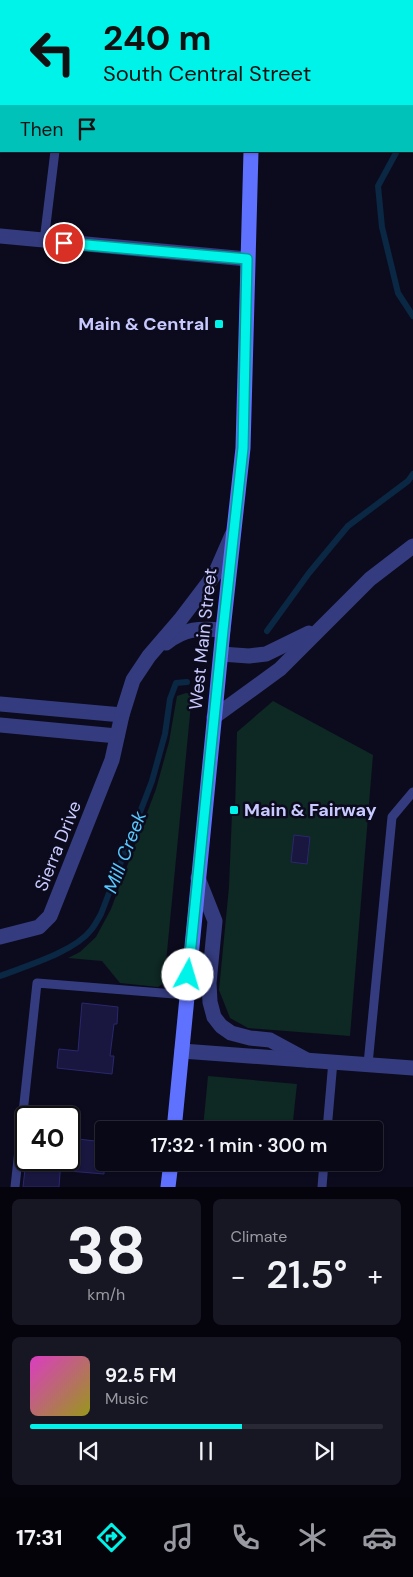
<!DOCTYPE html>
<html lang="en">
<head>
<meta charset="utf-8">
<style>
  :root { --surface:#090816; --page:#171623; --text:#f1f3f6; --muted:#999aa1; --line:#292935; --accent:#00f3e8 }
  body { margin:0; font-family:"DM Sans",sans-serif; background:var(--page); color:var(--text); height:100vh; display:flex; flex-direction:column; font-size:19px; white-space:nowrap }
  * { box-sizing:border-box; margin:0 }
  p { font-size:16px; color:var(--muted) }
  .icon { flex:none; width:28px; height:28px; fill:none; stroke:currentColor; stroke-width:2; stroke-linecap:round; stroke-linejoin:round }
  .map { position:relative; height:1187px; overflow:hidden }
  .sheet { display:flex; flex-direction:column; gap:12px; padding:12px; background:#05040c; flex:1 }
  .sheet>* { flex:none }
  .guide { position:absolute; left:0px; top:0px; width:414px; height:152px; box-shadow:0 1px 4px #0004,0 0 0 1px var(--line); background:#00f3e8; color:#111; overflow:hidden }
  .speed { position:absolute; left:15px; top:1106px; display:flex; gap:10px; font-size:25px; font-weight:700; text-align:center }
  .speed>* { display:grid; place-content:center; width:65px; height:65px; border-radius:50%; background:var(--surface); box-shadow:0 1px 4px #0004,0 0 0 1px var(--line); line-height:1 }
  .speed .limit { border:2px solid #111; border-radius:8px; background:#fff; color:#111 }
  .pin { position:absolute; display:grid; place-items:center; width:42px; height:42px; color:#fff; margin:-21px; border:2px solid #fff; border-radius:50%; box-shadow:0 1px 5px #0007 }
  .me { position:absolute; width:55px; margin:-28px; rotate:6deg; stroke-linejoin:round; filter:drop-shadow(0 0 4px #0008) }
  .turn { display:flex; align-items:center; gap:18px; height:105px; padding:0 20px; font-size:22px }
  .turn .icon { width:65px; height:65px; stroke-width:2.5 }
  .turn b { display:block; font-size:35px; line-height:42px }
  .then { display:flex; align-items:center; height:48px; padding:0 20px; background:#0003; gap:10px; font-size:19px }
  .big { font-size:38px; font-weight:600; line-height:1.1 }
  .sheet .widget { flex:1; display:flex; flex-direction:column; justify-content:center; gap:8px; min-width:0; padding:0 18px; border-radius:8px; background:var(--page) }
  .sheet .dial { align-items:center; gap:0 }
  .dial b { font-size:65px; line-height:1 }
  .song { display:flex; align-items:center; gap:15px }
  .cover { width:60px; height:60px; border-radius:8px; background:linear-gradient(135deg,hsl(310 70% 55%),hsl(60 70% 35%)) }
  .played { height:5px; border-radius:2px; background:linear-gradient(90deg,var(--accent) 60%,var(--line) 60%) }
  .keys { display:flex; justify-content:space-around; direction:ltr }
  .heat { display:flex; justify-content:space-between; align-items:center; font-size:28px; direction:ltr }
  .sheet .tiles { flex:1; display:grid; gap:12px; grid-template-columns:1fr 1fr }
  .widget:last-child { grid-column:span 2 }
  .trip { position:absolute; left:95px; top:1121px; width:288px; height:50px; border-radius:5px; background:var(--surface); box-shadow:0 1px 4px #0004,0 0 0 1px var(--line); font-weight:600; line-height:50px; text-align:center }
  .tab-bar { display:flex; height:80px; justify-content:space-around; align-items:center; background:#040309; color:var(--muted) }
  .tab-bar .icon { width:35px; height:35px }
  .tab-bar .active { color:var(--accent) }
  .tab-bar b { font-size:22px; color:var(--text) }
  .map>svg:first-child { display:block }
  .green { fill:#0e2823 }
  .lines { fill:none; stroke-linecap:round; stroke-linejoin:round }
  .stream { stroke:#0a2843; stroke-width:6 }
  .building { fill:#191640; stroke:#2b276d }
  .lane { stroke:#343c7f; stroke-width:9 }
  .street { stroke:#343c7f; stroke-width:15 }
  .secondary { stroke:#5f72ff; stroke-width:15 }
  .route-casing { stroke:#009e97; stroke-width:12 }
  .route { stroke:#00f3e8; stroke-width:9 }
  .poi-dot { fill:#00f3e8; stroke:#0c0b1e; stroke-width:2 }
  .labels { text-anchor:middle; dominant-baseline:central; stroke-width:5; stroke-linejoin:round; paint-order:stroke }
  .poi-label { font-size:18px; font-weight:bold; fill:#c8caff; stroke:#0c0b1e; text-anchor:end }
  .street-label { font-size:18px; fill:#c8caff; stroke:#0c0b1e }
  .water-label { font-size:19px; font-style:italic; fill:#56c9ff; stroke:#0c0b1e }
</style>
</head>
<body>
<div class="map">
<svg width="413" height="1187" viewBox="0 0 413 1187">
  <rect width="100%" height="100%" fill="#0c0b1e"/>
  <!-- green -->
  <g class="green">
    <polygon points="186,693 192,694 164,983 158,987 120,983 102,961 68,958 80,952 96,937 111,909 156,789 169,742 177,696"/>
    <polygon points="273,701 373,755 350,1036 248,1028 230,1018 219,990 229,887 232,813 235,812 237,732"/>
    <polygon points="208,1076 297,1084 292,1130 221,1130 203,1128"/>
  </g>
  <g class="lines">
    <!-- stream -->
    <g class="stream">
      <polyline points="412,132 413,132"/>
      <polyline points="397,151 378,186 382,227 398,293 413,316"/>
      <polyline points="267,631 309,573 348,526 408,481 413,474"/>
      <path d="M0,976c26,-10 74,-24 91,-46 4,-5 7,-11 10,-16l51,-133 13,-47 5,-35 6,-16 11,-1"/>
    </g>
  </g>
  <!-- building -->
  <g class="building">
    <polygon points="294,835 310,837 307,864 291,862"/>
    <polygon points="82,1003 118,1007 117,1024 114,1024 110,1056 114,1056 112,1074 57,1068 59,1049 78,1051"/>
    <polygon points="69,1138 104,1142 104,1174 69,1171"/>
    <polygon points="26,1160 61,1160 59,1187 23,1187"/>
  </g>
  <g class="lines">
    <!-- lane -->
    <g class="lane">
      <polyline points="74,1 74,0"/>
      <polyline points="0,80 1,80"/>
      <polyline points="44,241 55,151"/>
      <polyline points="368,1064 392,817 413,792"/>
      <polyline points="327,1130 333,1061"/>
      <polyline points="15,1187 37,983 187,995"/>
      <polyline points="322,1187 324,1162"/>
    </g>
    <!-- street -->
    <g class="street">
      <polyline points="0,236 247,259"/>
      <path d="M166,643c19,-15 34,-15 57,-13"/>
      <polyline points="221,654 249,656 266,654 309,633"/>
      <polyline points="0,704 122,715"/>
      <polyline points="214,717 280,669 370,579 413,546"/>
      <polyline points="0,725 117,736"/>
      <polyline points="198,878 215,921 209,983 210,1002 214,1017 221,1026 231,1033 250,1038 270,1040 307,1060"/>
      <polyline points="0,937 39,927 50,916 112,760 122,715 133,680 149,656 180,620 215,574 232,535"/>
      <polyline points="182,1051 413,1068"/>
    </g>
    <!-- secondary -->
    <g class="secondary">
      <polyline points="255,1 255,0"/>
      <polyline points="174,1130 223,630 243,448 251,151"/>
      <polyline points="168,1187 171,1162"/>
    </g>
  </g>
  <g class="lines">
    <!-- route casing -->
    <g class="route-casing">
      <polyline id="route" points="64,243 247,259 243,448 223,630 188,975"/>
    </g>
    <!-- route -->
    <use href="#route" class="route"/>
  </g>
  <!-- markers -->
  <g class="poi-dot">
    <rect x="214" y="319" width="10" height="10" rx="2.5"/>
    <rect x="229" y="805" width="10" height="10" rx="2.5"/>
  </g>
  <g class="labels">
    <!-- poi labels -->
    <g class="poi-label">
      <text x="209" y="324">Main &amp; Central</text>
      <text x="244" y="810" text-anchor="start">Main &amp; Fairway</text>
    </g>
    <!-- street labels -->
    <g class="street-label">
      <text transform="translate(203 639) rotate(-84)">West Main Street</text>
      <text transform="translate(58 846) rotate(-68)">Sierra Drive</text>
    </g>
    <!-- water labels -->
    <g class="water-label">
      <text transform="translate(125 852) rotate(-69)">Mill Creek</text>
    </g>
  </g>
</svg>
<div class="speed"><div class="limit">40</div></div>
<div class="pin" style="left:64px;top:243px;background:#d93025"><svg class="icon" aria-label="arrive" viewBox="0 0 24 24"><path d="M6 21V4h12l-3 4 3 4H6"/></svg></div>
<svg class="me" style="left:188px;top:975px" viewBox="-20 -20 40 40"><circle r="19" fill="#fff"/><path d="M0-13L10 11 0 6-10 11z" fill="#00f3e8"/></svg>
<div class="trip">17:32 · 1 min · 300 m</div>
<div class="guide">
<div class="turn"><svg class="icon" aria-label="left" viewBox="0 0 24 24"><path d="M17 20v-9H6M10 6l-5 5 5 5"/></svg><div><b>240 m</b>South Central Street</div></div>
<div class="then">Then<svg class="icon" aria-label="arrive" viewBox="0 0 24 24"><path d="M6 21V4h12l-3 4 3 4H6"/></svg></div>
</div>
</div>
<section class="sheet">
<div class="tiles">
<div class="widget dial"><b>38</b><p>km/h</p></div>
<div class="widget"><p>Climate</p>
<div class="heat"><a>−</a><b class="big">21.5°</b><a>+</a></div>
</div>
<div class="widget">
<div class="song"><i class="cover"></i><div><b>92.5 FM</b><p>Music</p></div></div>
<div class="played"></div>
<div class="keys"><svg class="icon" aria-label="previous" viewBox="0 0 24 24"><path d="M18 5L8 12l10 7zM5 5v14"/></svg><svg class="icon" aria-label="pause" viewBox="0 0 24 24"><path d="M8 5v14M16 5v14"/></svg><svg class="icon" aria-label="next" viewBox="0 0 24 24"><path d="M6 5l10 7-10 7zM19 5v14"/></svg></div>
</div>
</div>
</section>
<nav class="tab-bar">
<b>17:31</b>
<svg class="icon active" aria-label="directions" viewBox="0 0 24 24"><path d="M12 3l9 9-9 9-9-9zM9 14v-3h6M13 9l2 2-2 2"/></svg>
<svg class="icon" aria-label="music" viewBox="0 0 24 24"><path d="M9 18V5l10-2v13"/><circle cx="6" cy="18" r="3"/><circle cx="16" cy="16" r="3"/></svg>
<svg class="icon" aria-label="phone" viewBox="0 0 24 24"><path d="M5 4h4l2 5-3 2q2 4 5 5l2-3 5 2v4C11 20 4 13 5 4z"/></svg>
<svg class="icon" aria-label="climate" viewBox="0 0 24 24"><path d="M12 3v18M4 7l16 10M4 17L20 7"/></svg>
<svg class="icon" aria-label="car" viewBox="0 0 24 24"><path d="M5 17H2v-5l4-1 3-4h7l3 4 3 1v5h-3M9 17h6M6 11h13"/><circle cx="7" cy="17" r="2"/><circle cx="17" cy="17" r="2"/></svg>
</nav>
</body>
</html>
